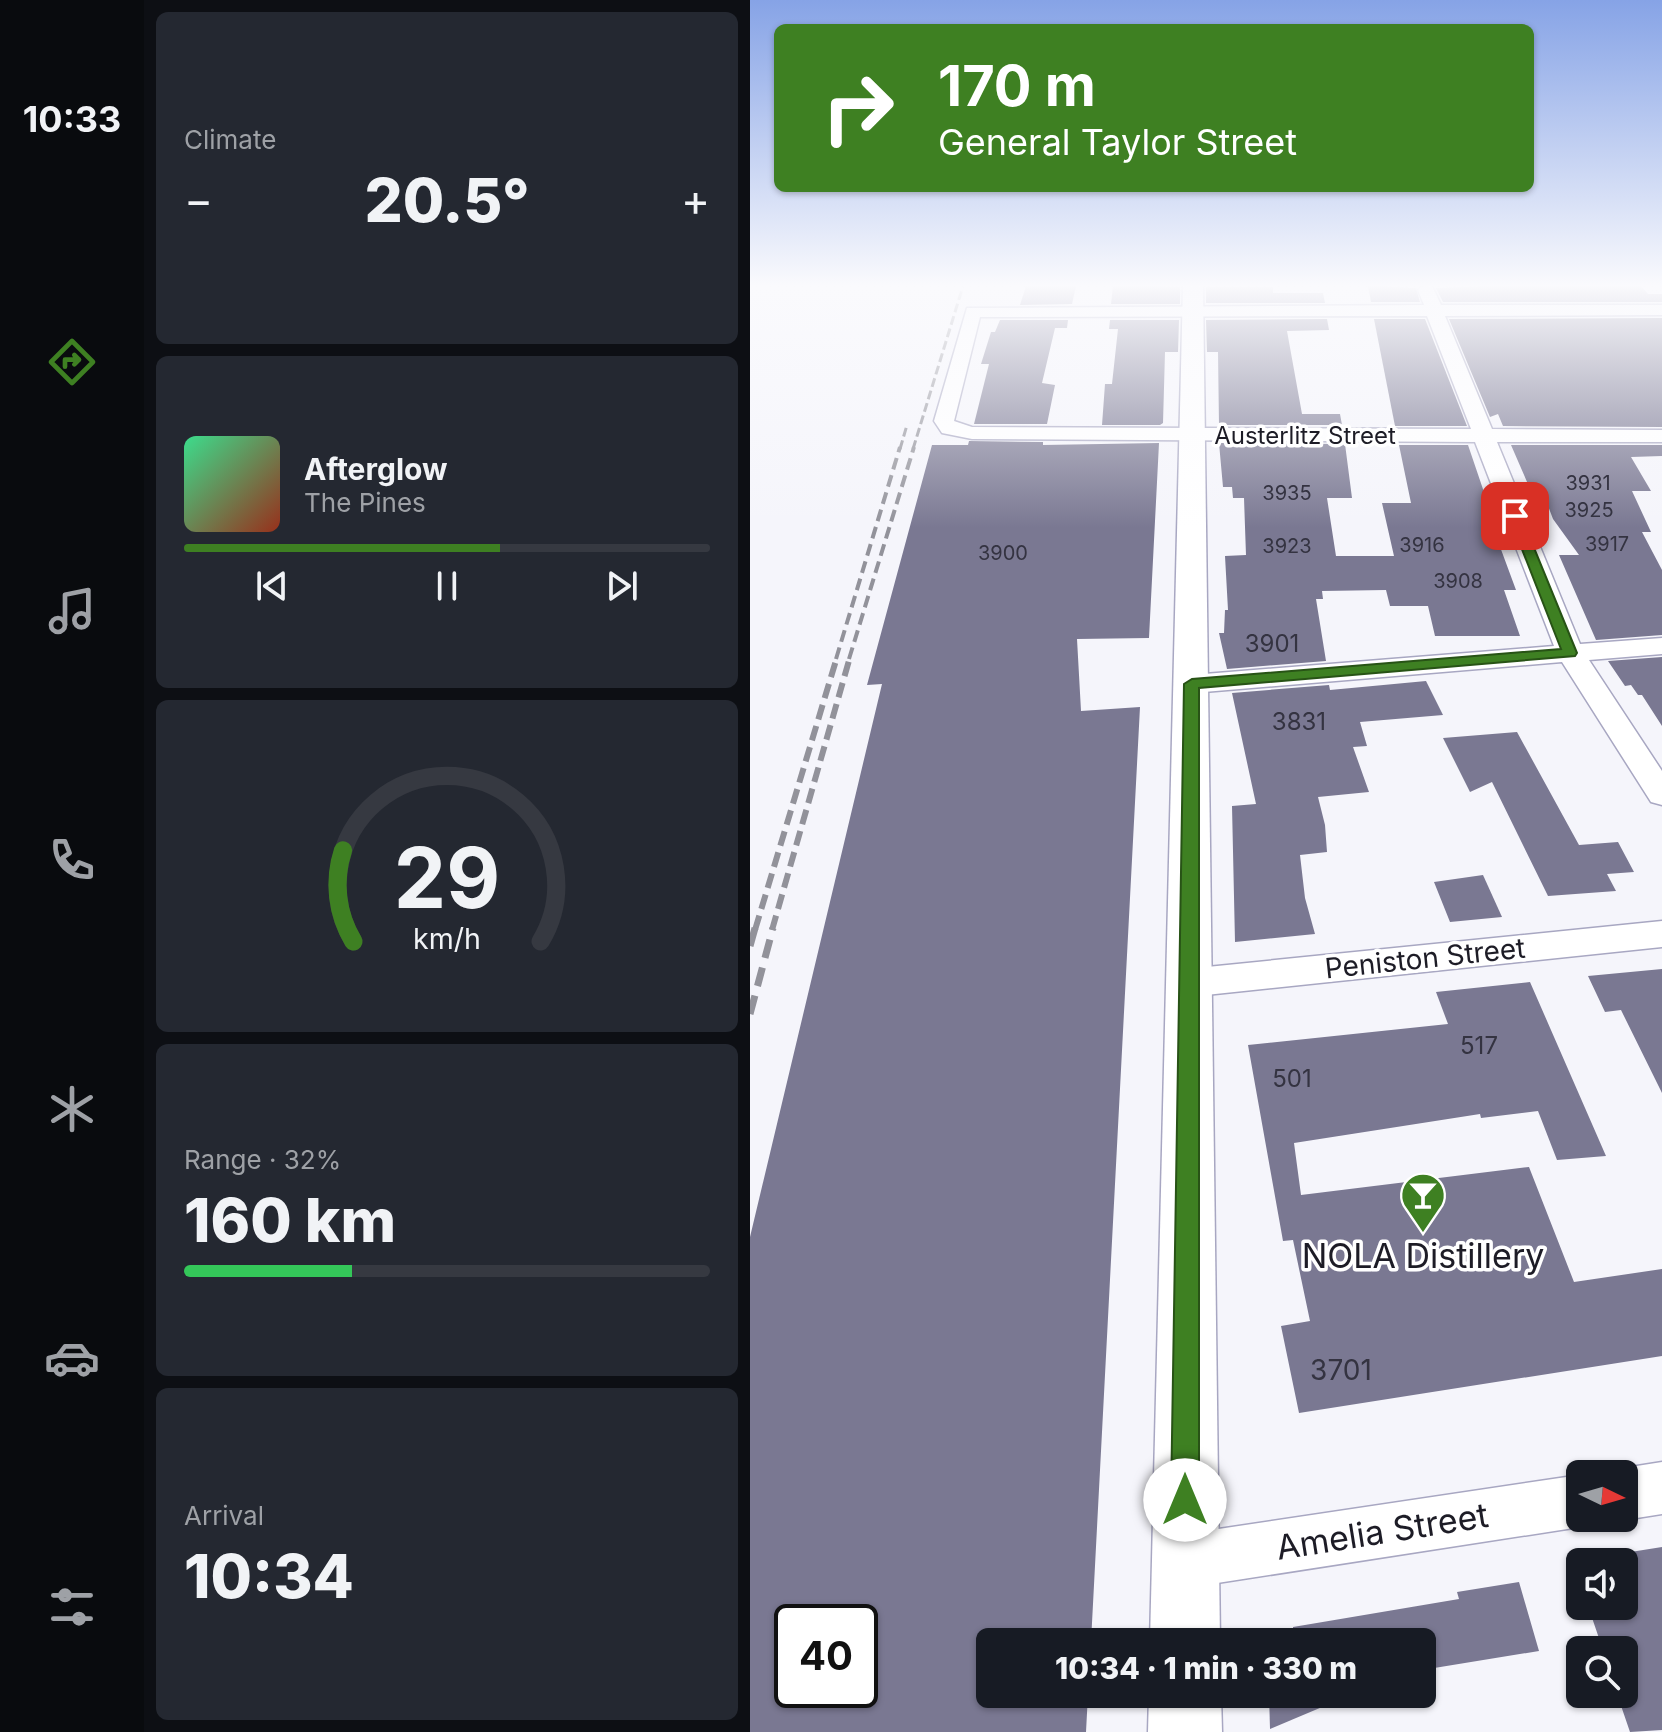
<!DOCTYPE html>
<html lang="en">
<head>
<meta charset="utf-8">
<style>
  :root { --surface:#171b24; --page:#242831; --text:#f1f3f6; --muted:#9ea1a6; --line:#363941; --accent:#3e8022 }
  body { margin:0; font-family:Inter,sans-serif; background:var(--page); color:var(--text); height:100vh; display:flex; flex-direction:column; font-size:30px; white-space:nowrap }
  * { box-sizing:border-box; margin:0 }
  p { font-size:26px; color:var(--muted) }
  .icon { flex:none; width:44px; height:44px; fill:none; stroke:currentColor; stroke-width:2; stroke-linecap:round; stroke-linejoin:round }
  .map { position:relative; flex:1; overflow:hidden }
  .side { display:flex; flex-direction:column; gap:12px; padding:12px; background:#0d0f14; width:606px }
  .side>* { flex:none }
  .top-card { position:absolute; left:24px; top:24px; width:760px; height:168px; border-radius:12px; box-shadow:0 2px 6px #0004; background:#3e8022; color:#fff; overflow:hidden }
  .needle { width:52px; rotate:95deg }
  .buttons { position:absolute; left:816px; top:1460px; display:grid; gap:16px }
  .buttons a { display:grid; place-items:center; width:72px; height:72px; border-radius:12px; background:var(--surface); box-shadow:0 2px 6px #0004; font-size:40px }
  .speed { position:absolute; left:24px; top:1604px; display:flex; gap:16px; font-size:40px; font-weight:700; text-align:center }
  .speed>* { display:grid; place-content:center; width:104px; height:104px; border-radius:50%; background:var(--surface); box-shadow:0 2px 6px #0004; line-height:1 }
  .speed .limit { border:4px solid #111; border-radius:12px; background:#fff; color:#111 }
  .pin { position:absolute; display:grid; place-items:center; width:68px; height:68px; color:#fff; margin:-34px; border-radius:16px; box-shadow:0 4px 12px #0006 }
  .me { position:absolute; width:88px; margin:-44px; rotate:0deg; stroke-linejoin:round; filter:drop-shadow(0 0 6px #0008) }
  .turn { display:flex; align-items:center; gap:28px; height:168px; padding:0 32px; font-size:36px }
  .turn .icon { width:104px; height:104px; stroke-width:2.5 }
  .turn b { display:block; font-size:56px; line-height:68px }
  .big { font-size:60px; font-weight:800; line-height:1.1 }
  .side .widget { flex:1; display:flex; flex-direction:column; justify-content:center; gap:12px; min-width:0; padding:0 28px; border-radius:12px; background:var(--page) }
  .side .dial { align-items:center; gap:0 }
  .dial svg { height:208px; overflow:visible; fill:none; stroke:var(--line); stroke-width:7; stroke-linecap:round; text-anchor:middle }
  .dial text { fill:var(--text); stroke:none }
  .song { display:flex; align-items:center; gap:24px }
  .cover { width:96px; height:96px; border-radius:12px; background:linear-gradient(135deg,hsl(150 70% 55%),hsl(10 70% 35%)) }
  .played { height:8px; border-radius:4px; background:linear-gradient(90deg,var(--accent) 60%,var(--line) 60%) }
  .keys { display:flex; justify-content:space-around; direction:ltr }
  .heat { display:flex; justify-content:space-between; align-items:center; font-size:44px; direction:ltr }
  .charge { height:12px; border-radius:6px; background:linear-gradient(90deg,#34c759 32%,var(--line) 0) }
  .trip { position:absolute; left:226px; top:1628px; width:460px; height:80px; border-radius:12px; background:var(--surface); box-shadow:0 2px 6px #0004; font-weight:800; line-height:80px; text-align:center }
  main { display:flex; flex:1; min-height:0 }
  .menu { display:flex; flex-direction:column; width:144px; justify-content:space-around; align-items:center; background:#090b0e; color:var(--muted) }
  .menu .icon { width:56px; height:56px }
  .menu .current { color:var(--accent) }
  .menu b { font-size:36px; color:var(--text) }
  .map>svg:first-child { display:block }
  .building { fill:#7a7892; fill-rule:evenodd }
  .lines { fill:none; stroke-linecap:round; stroke-linejoin:round }
  .minor-casing { stroke:#a8a7c2; stroke-width:3 }
  .tertiary-casing { stroke:#a8a7c2; stroke-width:3 }
  .minor { fill:#fff; fill-rule:evenodd }
  .tertiary { fill:#fff; fill-rule:evenodd }
  .rail-far3 { stroke:#92929a; stroke-width:3; stroke-dasharray:9 4; stroke-linecap:butt }
  .rail-far2 { stroke:#92929a; stroke-width:4; stroke-dasharray:12 6; stroke-linecap:butt }
  .rail-far1 { stroke:#92929a; stroke-width:6; stroke-dasharray:15 7; stroke-linecap:butt }
  .rail { stroke:#92929a; stroke-width:7; stroke-dasharray:19 10; stroke-linecap:butt }
  .route { fill:#3e8022; stroke:#285316; stroke-width:2 }
  .labels { text-anchor:middle; dominant-baseline:central; stroke-width:7; stroke-linejoin:round; paint-order:stroke }
  .far-number-label { font-size:20px; fill:#343341 }
  .far-street-label { font-size:24px; fill:#1d1c26; stroke:#fff }
  .number-label { font-size:24px; fill:#343341 }
  .street-label { font-size:28px; fill:#1d1c26; stroke:#fff }
  .near-number-label { font-size:28px; fill:#343341 }
  .near-poi-label { font-size:34px; fill:#1d1c26; stroke:#fff }
  .near-street-label { font-size:34px; fill:#1d1c26; stroke:#fff }
</style>
</head>
<body>
<main>
<nav class="menu">
<b>10:33</b>
<svg class="icon current" aria-label="directions" viewBox="0 0 24 24"><path d="M12 3l9 9-9 9-9-9zM9 14v-3h6M13 9l2 2-2 2"/></svg>
<svg class="icon" aria-label="music" viewBox="0 0 24 24"><path d="M9 18V5l10-2v13"/><circle cx="6" cy="18" r="3"/><circle cx="16" cy="16" r="3"/></svg>
<svg class="icon" aria-label="phone" viewBox="0 0 24 24"><path d="M5 4h4l2 5-3 2q2 4 5 5l2-3 5 2v4C11 20 4 13 5 4z"/></svg>
<svg class="icon" aria-label="climate" viewBox="0 0 24 24"><path d="M12 3v18M4 7l16 10M4 17L20 7"/></svg>
<svg class="icon" aria-label="car" viewBox="0 0 24 24"><path d="M5 17H2v-5l4-1 3-4h7l3 4 3 1v5h-3M9 17h6M6 11h13"/><circle cx="7" cy="17" r="2"/><circle cx="17" cy="17" r="2"/></svg>
<svg class="icon" aria-label="filters" viewBox="0 0 24 24"><path d="M4 7h16M4 17h16"/><circle cx="9" cy="7" r="2"/><circle cx="15" cy="17" r="2"/></svg>
</nav>
<section class="side">
<div class="widget"><p>Climate</p>
<div class="heat"><a>−</a><b class="big">20.5°</b><a>+</a></div>
</div>
<div class="widget">
<div class="song"><i class="cover"></i><div><b>Afterglow</b><p>The Pines</p></div></div>
<div class="played"></div>
<div class="keys"><svg class="icon" aria-label="previous" viewBox="0 0 24 24"><path d="M18 5L8 12l10 7zM5 5v14"/></svg><svg class="icon" aria-label="pause" viewBox="0 0 24 24"><path d="M8 5v14M16 5v14"/></svg><svg class="icon" aria-label="next" viewBox="0 0 24 24"><path d="M6 5l10 7-10 7zM19 5v14"/></svg></div>
</div>
<div class="widget dial"><svg viewBox="0 0 100 80">
<path d="M14 69A42 42 0 1 1 86 69"/>
<path d="M14 69A42 42 0 0 1 10 34" stroke="#3e8022"/>
<text x="50" y="56" font-size="32" font-weight="700">29</text>
<text x="50" y="72" font-size="11">km/h</text>
</svg></div>
<div class="widget"><p>Range · 32%</p><b class="big">160 km</b><div class="charge"></div></div>
<div class="widget"><p>Arrival</p><b class="big">10:34</b></div>
</section>
<div class="map">
<svg width="912" height="1732" viewBox="0 0 912 1732">
  <rect width="100%" height="100%" fill="#f5f5fb"/>
  <!-- building -->
  <g class="building">
    <polygon points="276,286 326,286 322,304 270,305"/>
    <polygon points="363,286 430,287 430,304 361,304"/>
    <polygon points="618,286 666,288 670,302 621,302"/>
    <polygon points="749,286 891,286 898,294 912,294 912,302 693,302 686,288"/>
    <polygon points="456,287 523,287 523,293 573,293 575,303 456,303"/>
    <polygon points="912,318 912,427 753,426 748,414 740,417 699,319"/>
    <polygon points="577,319 579,330 537,331 552,414 590,414 592,425 469,425 468,352 457,352 456,320"/>
    <polygon points="624,319 675,319 717,426 645,426"/>
    <polygon points="250,320 318,320 317,328 305,328 292,383 305,385 297,424 224,424 239,364 231,364 241,332 245,332"/>
    <polygon points="360,320 429,320 428,352 415,352 413,423 410,425 352,425 355,384 362,384 368,329 359,329"/>
    <path d="M219,441l74,1v3l116,-2 -10,195 -72,1 4,72 59,-4 -49,935h-101v52h98l-2,38h-336v-495l132,-553 -15,1 65,-240h36zM42,1622h68v68h-68z"/>
    <polygon points="469,443 595,444 602,498 577,498 586,556 644,556 632,503 661,503 649,445 718,445 736,498 732,498 766,590 754,590 770,636 685,636 678,606 640,606 636,590 572,591 573,599 566,599 576,661 477,669 469,633 474,633 475,610 478,610 475,556 496,555 494,498 483,498 482,487 473,487"/>
    <polygon points="761,445 912,445 912,456 881,457 901,491 882,491 901,532 892,532 912,570 912,635 846,640 809,555 829,555 803,519 795,498 784,498"/>
    <polygon points="912,657 912,726 892,695 888,695 881,685 875,686 858,661"/>
    <polygon points="676,681 693,715 610,722 617,746 603,747 619,792 568,797 575,825 577,852 550,855 555,898 565,934 485,942 482,806 506,804 482,693 579,685 580,690"/>
    <polygon points="767,732 829,845 868,842 884,872 857,874 866,891 798,896 742,782 720,792 693,738"/>
    <polygon points="733,875 752,917 700,922 684,882"/>
    <polygon points="912,969 912,1093 871,1010 855,1012 838,976"/>
    <polygon points="780,982 856,1156 807,1160 788,1111 731,1118 730,1114 544,1143 551,1195 779,1167 824,1282 912,1269 912,1356 549,1413 531,1326 560,1321 543,1240 533,1241 498,1045 698,1024 686,992"/>
    <polygon points="912,1547 912,1730 880,1732 867,1694 874,1694 874,1650 853,1650 838,1606 874,1606 874,1562 830,1562 830,1580 824,1561"/>
    <polygon points="769,1582 789,1651 672,1670 672,1642 535,1642 543,1634 543,1627 709,1599 707,1592"/>
    <polygon points="519,1694 603,1694 520,1729"/>
  </g>
  <g class="lines">
    <!-- minor casing -->
    <g class="minor-casing">
      <g id="minor">
        <path d="M673,286h9l9,19h221v10l-217,1 47,113 170,1v12h-165l83,202 82,-6v16l-73,6 73,111v34l-11,-3 -89,-140 -370,31 -10,-3 -4,-6 4,-6 10,-3 362,-29 -79,-204 -503,-3 -30,-6 -8,-12 33,-113 457,-3 -6,-15zM677,316l44,113 -499,-2 -18,-6 26,-104z"/>
        <polygon points="912,921 912,947 437,997 424,993 418,983 424,973 437,969"/>
        <polygon points="912,1462 912,1514 874,1520 868,1518 874,1518 874,1474 859,1474 874,1468"/>
        <polygon points="830,1475 830,1518 849,1518 830,1527 435,1588 416,1580 408,1561 416,1542 435,1534"/>
      </g>
    </g>
    <!-- tertiary casing -->
    <g class="tertiary-casing">
      <g id="tertiary">
        <polygon points="433,286 453,286 470,1642 400,1642"/>
        <polygon points="399,1694 471,1694 472,1732 398,1732"/>
      </g>
    </g>
    <!-- minor -->
    <use href="#minor" class="minor"/>
    <!-- tertiary -->
    <use href="#tertiary" class="tertiary"/>
    <!-- rail-far3 -->
    <g class="rail-far3">
      <polyline points="150,449 157,425"/>
      <polyline points="163,449 213,286"/>
    </g>
    <!-- rail-far2 -->
    <g class="rail-far2">
      <polyline points="86,659 150,447"/>
      <polyline points="99,659 164,447"/>
    </g>
    <!-- rail-far1 -->
    <g class="rail-far1">
      <polyline points="5,930 87,657"/>
      <polyline points="22,930 100,657"/>
    </g>
    <!-- rail -->
    <g class="rail">
      <polyline points="0,946 5,928"/>
      <polyline points="0,1014 23,928"/>
    </g>
  </g>
  <!-- sky -->
  <linearGradient id="sky" x2="0" y2="1"><stop stop-color="#86a3e6"/><stop offset="0.54" stop-color="#fafafd"/><stop offset="1" stop-color="#fafafd" stop-opacity="0"/></linearGradient>
  <rect width="912" height="528" fill="url(#sky)"/>
  <!-- route -->
  <polygon class="route" points="761,513 771,516 827,653 825,656 449,688 449,1500 445,1510 435,1514 425,1510 421,1500 434,684 442,679 811,649 759,516"/>
  <!-- icons -->
  <defs>
    <g id="bar-pin" transform="scale(2.3)"><path d="M0 17L-7.5 6A9.5 9.5 0 1 1 7.5 6Z" fill="#3e8022" stroke="#fff"/><path d="M-6-5H6L.8 .8V4.5H3.5V6h-7V4.5H-.8V.8Z" fill="#fff"/></g>
  </defs>
  <g fill-rule="evenodd">
    <use href="#bar-pin" x="673" y="1195"/>
  </g>
  <g class="labels">
    <!-- far-number labels -->
    <g class="far-number-label">
      <text x="838" y="483">3931</text>
      <text x="537" y="493">3935</text>
      <text x="839" y="510">3925</text>
      <text x="857" y="544">3917</text>
      <text x="672" y="545">3916</text>
      <text x="537" y="546">3923</text>
      <text x="253" y="553">3900</text>
      <text x="708" y="581">3908</text>
    </g>
    <!-- far-street labels -->
    <g class="far-street-label">
      <text x="555" y="435">Austerlitz Street</text>
    </g>
    <!-- number labels -->
    <g class="number-label">
      <text x="522" y="643">3901</text>
      <text x="549" y="721">3831</text>
      <text x="729" y="1045">517</text>
      <text x="542" y="1078">501</text>
    </g>
    <!-- street labels -->
    <g class="street-label">
      <text transform="translate(675 958) rotate(-6)">Peniston Street</text>
    </g>
    <!-- near-number labels -->
    <g class="near-number-label">
      <text x="591" y="1370">3701</text>
    </g>
    <!-- near-poi labels -->
    <g class="near-poi-label">
      <text x="673" y="1255">NOLA Distillery</text>
    </g>
    <!-- near-street labels -->
    <g class="near-street-label">
      <text transform="translate(632 1531) rotate(-9)">Amelia Street</text>
    </g>
  </g>
</svg>
<div class="buttons">
<a><svg class="needle" viewBox="-14 -14 28 28"><path d="M0-13l5 13h-10z" fill="#e53935"/><path d="M0 13l5-13h-10z" fill="#9ea1a6"/></svg></a>
<a><svg class="icon" aria-label="sound" viewBox="0 0 24 24"><path d="M4 9h4l5-4v14l-5-4H4zM17 9q2 3 0 6"/></svg></a>
<a><svg class="icon" aria-label="search" viewBox="0 0 24 24"><circle cx="10" cy="10" r="6"/><path d="M15 15l6 6"/></svg></a>
</div>
<div class="speed"><div class="limit">40</div></div>
<div class="pin" style="left:765px;top:516px;background:#d93025"><svg class="icon" aria-label="arrive" viewBox="0 0 24 24"><path d="M6 21V4h12l-3 4 3 4H6"/></svg></div>
<svg class="me" style="left:435px;top:1500px" viewBox="-20 -20 40 40"><circle r="19" fill="#fff"/><path d="M0-13L10 11 0 6-10 11z" fill="#3e8022"/></svg>
<div class="trip">10:34 · 1 min · 330 m</div>
<div class="top-card">
<div class="turn"><svg class="icon" aria-label="right" viewBox="0 0 24 24"><path d="M7 20v-9h11M14 6l5 5-5 5"/></svg><div><b>170 m</b>General Taylor Street</div></div>
</div>
</div>
</main>
</body>
</html>
